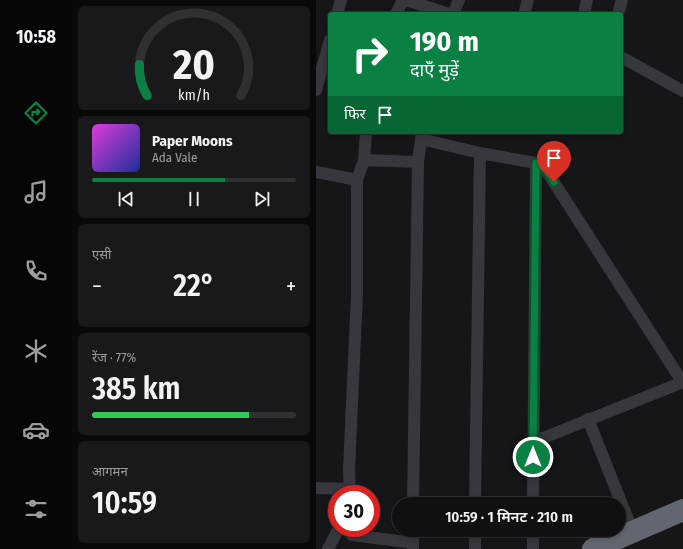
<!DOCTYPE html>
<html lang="hi">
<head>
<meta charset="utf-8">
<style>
  :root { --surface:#101012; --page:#19191b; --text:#f1f3f6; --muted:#9c9d9f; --line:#303032; --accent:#0b8043 }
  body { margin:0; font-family:"Fira Sans Condensed","Noto Sans Devanagari",sans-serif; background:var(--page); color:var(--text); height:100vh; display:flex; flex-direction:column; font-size:15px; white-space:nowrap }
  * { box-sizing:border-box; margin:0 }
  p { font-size:13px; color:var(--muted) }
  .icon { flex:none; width:22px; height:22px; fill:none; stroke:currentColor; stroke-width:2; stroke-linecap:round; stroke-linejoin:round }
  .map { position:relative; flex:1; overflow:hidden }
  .panel { display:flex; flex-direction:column; gap:6px; padding:6px; background:#09090a; width:244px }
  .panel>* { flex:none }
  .hud { position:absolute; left:12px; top:12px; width:295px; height:122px; border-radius:4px; box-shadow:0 2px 6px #0003,0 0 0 1px var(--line); background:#0b8043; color:#fff; overflow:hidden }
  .speed { position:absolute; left:12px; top:485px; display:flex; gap:8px; font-size:20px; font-weight:700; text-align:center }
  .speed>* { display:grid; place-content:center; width:52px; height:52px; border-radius:50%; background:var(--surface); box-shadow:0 2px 6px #0003,0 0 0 1px var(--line); line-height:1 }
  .speed .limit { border:6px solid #d22; background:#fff; color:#111 }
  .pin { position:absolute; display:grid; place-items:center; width:34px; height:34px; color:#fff; margin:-41px -17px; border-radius:50% 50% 50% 0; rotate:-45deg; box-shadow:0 0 4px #0007 }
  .pin .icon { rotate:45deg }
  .me { position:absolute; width:44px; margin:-22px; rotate:0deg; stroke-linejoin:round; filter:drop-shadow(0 0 3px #0008) }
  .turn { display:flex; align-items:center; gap:14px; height:84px; padding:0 16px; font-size:18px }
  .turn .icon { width:52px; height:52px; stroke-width:2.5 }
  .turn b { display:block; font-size:28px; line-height:34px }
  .then { display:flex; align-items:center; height:38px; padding:0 16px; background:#0003; gap:8px; font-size:15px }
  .big { font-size:30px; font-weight:600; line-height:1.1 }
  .panel .tile { flex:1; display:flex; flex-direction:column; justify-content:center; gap:6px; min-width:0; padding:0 14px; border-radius:6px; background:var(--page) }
  .panel .dial { align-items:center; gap:0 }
  .dial svg { height:104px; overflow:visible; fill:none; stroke:var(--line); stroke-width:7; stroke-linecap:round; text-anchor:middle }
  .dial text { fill:var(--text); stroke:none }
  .song { display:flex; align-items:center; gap:12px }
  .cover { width:48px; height:48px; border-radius:6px; background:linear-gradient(135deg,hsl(300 70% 55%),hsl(230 70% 35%)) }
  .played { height:4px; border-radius:2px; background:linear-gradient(90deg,var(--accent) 65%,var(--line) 65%) }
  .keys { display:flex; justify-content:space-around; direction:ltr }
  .heat { display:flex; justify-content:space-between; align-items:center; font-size:22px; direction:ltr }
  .charge { height:6px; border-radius:3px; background:linear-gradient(90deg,#34c759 77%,var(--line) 0) }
  .trip { position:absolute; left:76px; top:497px; width:234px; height:40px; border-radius:20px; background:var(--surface); box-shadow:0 2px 6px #0003,0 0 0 1px var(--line); font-weight:600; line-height:40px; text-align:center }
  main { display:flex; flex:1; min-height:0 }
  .dock { display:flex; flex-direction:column; width:72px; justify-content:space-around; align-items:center; background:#060607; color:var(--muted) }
  .dock .icon { width:28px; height:28px }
  .dock .current { color:var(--accent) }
  .dock b { font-size:18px; color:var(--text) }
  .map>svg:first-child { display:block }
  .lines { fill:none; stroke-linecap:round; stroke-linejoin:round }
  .street { stroke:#36383d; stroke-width:12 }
  .highway { stroke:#62666e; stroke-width:22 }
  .route-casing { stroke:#07532c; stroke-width:10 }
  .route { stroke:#0b8043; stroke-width:7 }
</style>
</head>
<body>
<main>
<nav class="dock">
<b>10:58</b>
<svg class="icon current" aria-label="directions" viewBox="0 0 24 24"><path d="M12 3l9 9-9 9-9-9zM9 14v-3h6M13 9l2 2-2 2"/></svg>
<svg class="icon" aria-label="music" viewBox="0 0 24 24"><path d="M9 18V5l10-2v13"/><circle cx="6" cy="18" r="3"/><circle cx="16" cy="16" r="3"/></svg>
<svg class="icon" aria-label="phone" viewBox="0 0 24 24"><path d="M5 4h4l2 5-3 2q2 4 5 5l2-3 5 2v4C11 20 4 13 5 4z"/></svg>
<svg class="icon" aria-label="climate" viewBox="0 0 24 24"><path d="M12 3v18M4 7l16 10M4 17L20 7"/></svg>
<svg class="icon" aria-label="car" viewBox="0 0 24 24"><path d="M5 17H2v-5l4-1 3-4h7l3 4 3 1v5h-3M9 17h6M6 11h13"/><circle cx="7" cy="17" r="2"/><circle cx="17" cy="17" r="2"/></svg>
<svg class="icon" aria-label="filters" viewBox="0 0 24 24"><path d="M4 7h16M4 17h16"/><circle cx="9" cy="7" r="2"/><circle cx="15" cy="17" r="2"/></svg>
</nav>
<section class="panel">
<div class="tile dial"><svg viewBox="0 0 100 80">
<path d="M14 69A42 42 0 1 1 86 69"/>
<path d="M14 69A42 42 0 0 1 8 45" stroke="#0b8043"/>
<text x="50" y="56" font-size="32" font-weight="700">20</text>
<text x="50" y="72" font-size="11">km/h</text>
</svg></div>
<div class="tile">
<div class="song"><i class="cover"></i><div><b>Paper Moons</b><p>Ada Vale</p></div></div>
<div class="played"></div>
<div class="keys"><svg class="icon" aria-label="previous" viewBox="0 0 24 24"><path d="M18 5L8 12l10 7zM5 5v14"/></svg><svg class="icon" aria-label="pause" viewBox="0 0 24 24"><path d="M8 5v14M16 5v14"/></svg><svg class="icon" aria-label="next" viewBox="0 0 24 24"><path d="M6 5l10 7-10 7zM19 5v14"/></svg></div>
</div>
<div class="tile"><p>एसी</p>
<div class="heat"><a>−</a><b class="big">22°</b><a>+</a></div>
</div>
<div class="tile"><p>रेंज · 77%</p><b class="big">385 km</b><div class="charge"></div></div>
<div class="tile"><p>आगमन</p><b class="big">10:59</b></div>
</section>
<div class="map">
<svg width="367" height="549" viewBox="0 0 367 549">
  <rect width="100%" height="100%" fill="#161618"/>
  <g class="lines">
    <!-- street -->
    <g class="street">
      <polyline points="90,0 133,14"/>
      <polyline points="21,14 25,0"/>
      <polyline points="80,14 87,0"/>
      <polyline points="137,14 143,0"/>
      <polyline points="208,14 212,0"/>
      <polyline points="268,14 271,0"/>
      <polyline points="302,14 306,0"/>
      <polyline points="305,57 367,91"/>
      <polyline points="0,90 14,40"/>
      <polyline points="105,139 164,153 220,163 217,504"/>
      <polyline points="48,160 50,132"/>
      <polyline points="220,163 230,170 367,383"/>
      <polyline points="0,172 41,180 48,160 102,162"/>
      <polyline points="272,419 317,532"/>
      <polyline points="217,442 367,382"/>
      <polyline points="0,488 34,489"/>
      <polyline points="34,494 33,469 41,294 41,180"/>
      <polyline points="97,504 102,162 106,132"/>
      <polyline points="159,504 164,153"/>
      <polyline points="36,528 36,535 97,543"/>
      <polyline points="12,549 23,528"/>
      <polyline points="97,549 97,530"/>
      <polyline points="159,549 159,530"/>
      <polyline points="217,549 217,530"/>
    </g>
    <!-- highway -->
    <polyline class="highway" points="277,549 367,510"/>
  </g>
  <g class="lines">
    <!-- route casing -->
    <g class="route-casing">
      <polyline id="route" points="217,457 220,163 230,170 238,182"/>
    </g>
    <!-- route -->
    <use href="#route" class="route"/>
  </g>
</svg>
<div class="speed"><div class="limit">30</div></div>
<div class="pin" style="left:238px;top:182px;background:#d93025"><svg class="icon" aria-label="arrive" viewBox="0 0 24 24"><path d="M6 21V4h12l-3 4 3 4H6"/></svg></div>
<svg class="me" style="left:217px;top:457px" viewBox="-20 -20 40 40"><circle r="17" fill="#0b8043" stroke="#fff" stroke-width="3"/><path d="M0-11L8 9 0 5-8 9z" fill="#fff"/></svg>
<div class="trip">10:59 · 1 मिनट · 210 m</div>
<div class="hud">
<div class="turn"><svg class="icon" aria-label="right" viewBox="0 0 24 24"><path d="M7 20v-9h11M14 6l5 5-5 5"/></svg><div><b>190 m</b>दाएँ मुड़ें</div></div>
<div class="then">फिर<svg class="icon" aria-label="arrive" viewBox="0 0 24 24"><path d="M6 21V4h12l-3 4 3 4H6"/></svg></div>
</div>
</div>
</main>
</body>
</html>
